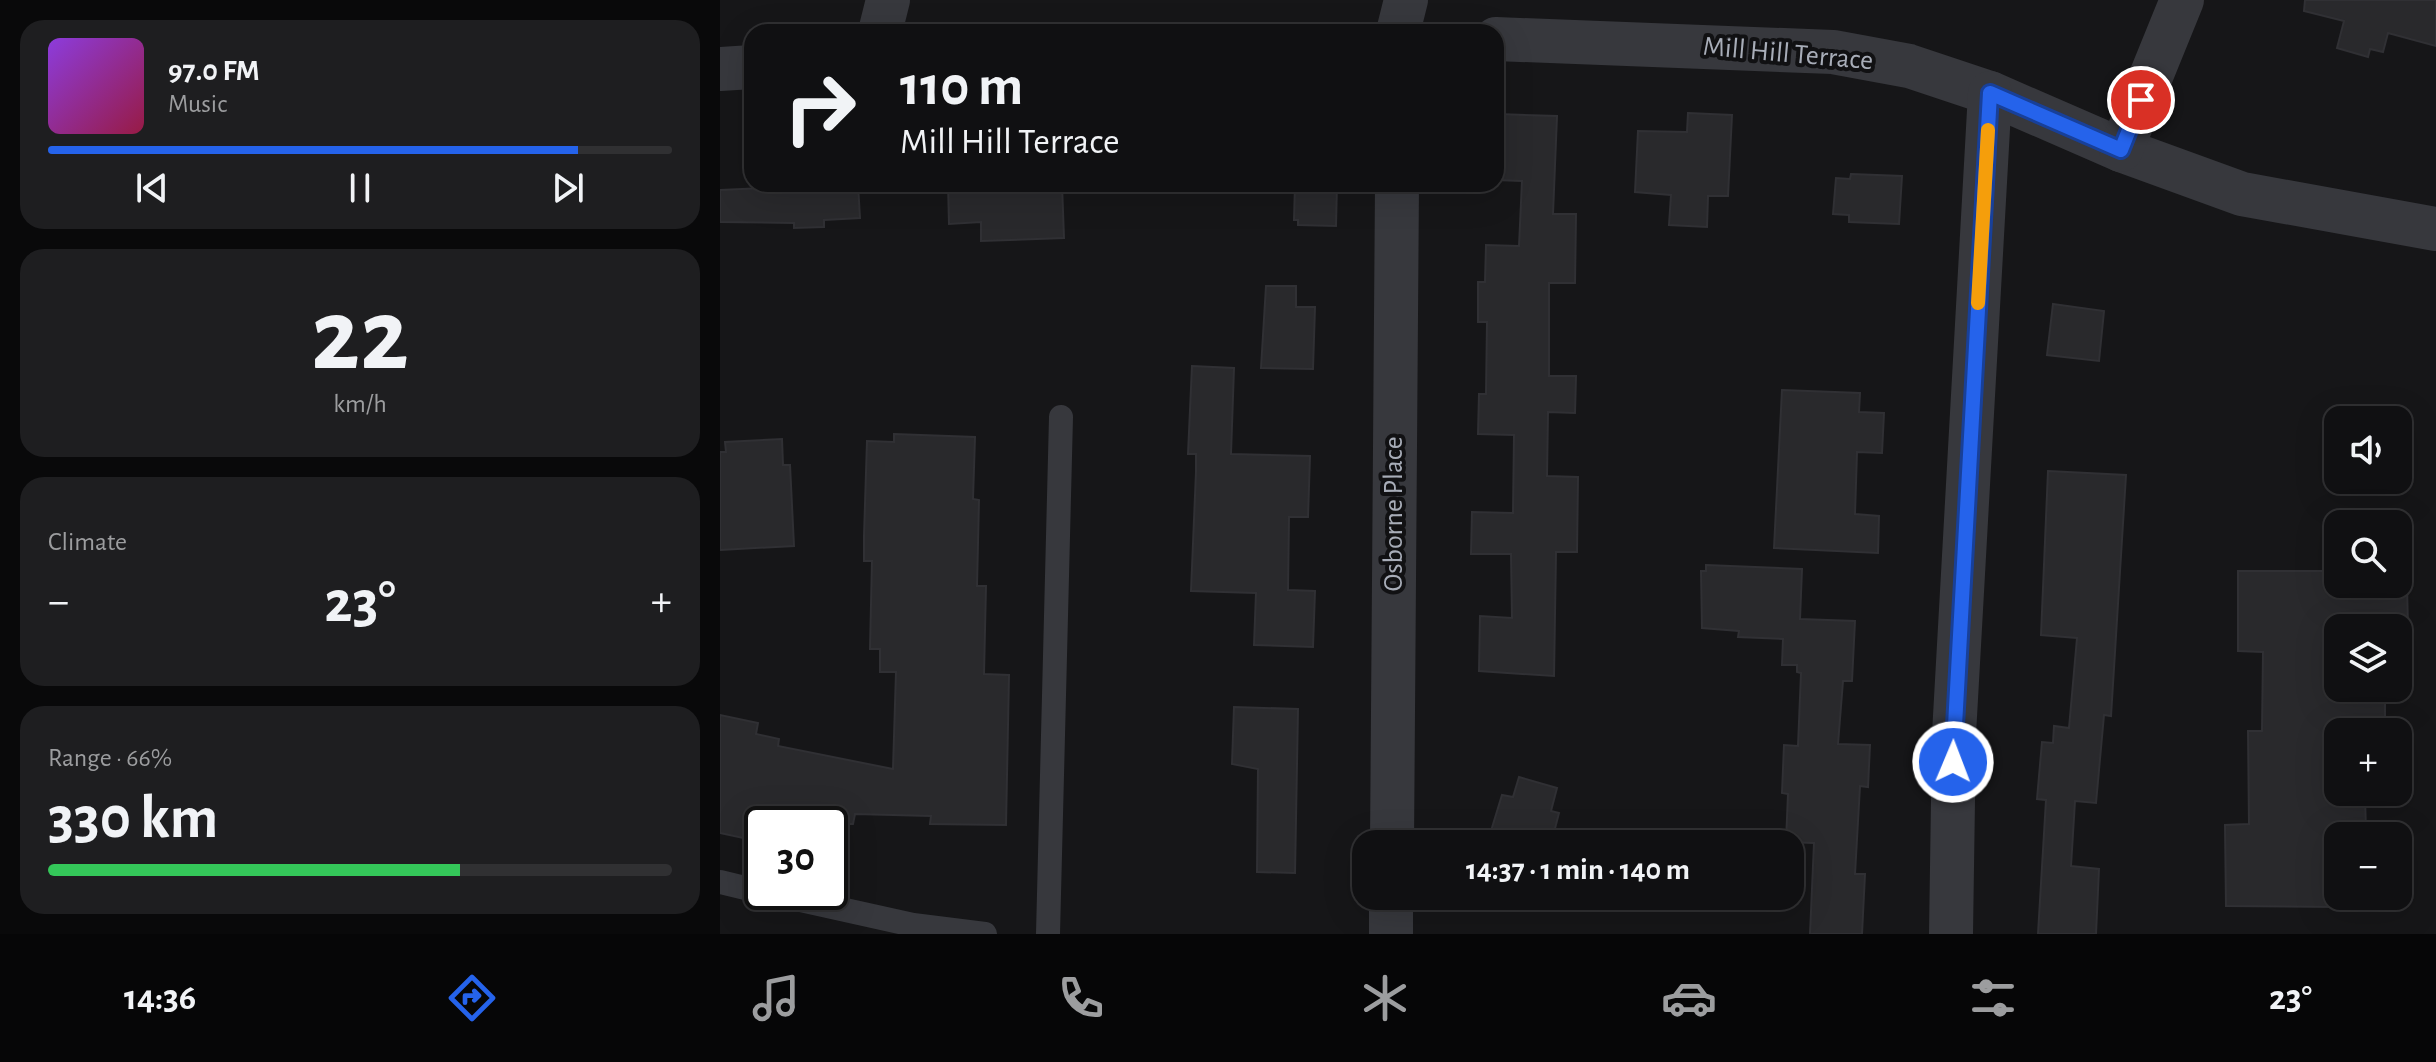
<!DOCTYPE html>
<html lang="en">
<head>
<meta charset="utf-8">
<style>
  :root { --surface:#101012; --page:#1e1e20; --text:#f1f3f6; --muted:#9c9d9f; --line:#303032; --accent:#2563eb }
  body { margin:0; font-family:"Alegreya Sans",sans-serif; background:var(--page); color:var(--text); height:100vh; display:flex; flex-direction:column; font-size:30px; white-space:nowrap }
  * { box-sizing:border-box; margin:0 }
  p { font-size:26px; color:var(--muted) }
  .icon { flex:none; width:44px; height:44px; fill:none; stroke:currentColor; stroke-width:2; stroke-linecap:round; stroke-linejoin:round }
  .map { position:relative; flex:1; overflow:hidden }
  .side { display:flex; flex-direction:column; gap:20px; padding:20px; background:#09090a; width:720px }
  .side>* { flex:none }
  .banner { position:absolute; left:24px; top:24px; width:760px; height:168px; border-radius:24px; box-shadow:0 8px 32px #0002,0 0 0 2px var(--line); background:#101012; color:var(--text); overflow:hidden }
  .controls { position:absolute; left:1604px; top:406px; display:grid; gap:16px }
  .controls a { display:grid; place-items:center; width:88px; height:88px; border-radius:16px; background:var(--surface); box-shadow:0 8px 32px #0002,0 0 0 2px var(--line); font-size:40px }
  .speed { position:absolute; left:24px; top:806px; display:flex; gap:16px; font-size:40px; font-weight:700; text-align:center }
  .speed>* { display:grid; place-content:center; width:104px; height:104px; border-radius:50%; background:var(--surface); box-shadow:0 8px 32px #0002,0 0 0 2px var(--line); line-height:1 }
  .speed .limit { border:4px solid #111; border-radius:12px; background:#fff; color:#111 }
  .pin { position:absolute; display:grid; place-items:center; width:68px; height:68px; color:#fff; margin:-34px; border:4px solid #fff; border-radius:50%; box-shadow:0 2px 8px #0007 }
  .me { position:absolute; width:88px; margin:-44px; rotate:1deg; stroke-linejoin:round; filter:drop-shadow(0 0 6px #0008) }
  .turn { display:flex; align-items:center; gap:28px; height:168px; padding:0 24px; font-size:36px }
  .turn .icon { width:104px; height:104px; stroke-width:2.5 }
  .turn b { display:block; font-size:56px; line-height:68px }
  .big { font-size:60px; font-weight:700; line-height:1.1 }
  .side .card { flex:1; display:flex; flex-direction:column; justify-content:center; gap:12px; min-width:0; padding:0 28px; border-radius:24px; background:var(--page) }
  .side .dial { align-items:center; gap:0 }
  .dial b { font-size:104px; line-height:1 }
  .song { display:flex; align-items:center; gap:24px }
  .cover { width:96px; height:96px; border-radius:12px; background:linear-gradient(135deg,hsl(270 70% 55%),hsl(340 70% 35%)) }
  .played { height:8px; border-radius:4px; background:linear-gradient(90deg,var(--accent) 85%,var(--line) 85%) }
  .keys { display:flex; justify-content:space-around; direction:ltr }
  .heat { display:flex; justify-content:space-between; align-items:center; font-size:44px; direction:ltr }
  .charge { height:12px; border-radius:6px; background:linear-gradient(90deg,#34c759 66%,var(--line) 0) }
  .trip { position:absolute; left:632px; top:830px; width:452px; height:80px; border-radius:24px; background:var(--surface); box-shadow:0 8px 32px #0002,0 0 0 2px var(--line); font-weight:700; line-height:80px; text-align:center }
  .tabs { display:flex; height:128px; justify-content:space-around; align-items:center; background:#060607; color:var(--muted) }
  .tabs .icon { width:56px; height:56px }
  .tabs .on { color:var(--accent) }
  .tabs b { font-size:36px; color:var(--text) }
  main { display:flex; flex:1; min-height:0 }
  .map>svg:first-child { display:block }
  .building { fill:#29292c; stroke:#303034; stroke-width:2 }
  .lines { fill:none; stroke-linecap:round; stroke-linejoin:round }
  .lane { stroke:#37383d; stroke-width:24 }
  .street { stroke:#37383d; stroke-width:44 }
  .route-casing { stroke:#184099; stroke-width:20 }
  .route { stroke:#2563eb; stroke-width:14 }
  .slow { stroke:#f59e0b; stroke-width:14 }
  .labels { text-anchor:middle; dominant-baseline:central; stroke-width:8; stroke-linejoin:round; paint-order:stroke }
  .street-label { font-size:28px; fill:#a8adb8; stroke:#111113 }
</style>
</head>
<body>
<main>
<section class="side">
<div class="card">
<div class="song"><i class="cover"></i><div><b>97.0 FM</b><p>Music</p></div></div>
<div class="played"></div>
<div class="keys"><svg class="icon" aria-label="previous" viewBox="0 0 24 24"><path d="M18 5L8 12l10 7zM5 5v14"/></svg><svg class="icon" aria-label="pause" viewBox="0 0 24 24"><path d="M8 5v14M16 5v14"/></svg><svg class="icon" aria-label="next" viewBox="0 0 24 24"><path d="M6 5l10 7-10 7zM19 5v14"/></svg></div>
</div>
<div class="card dial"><b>22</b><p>km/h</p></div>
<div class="card"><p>Climate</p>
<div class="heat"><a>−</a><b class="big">23°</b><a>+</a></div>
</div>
<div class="card"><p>Range · 66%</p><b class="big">330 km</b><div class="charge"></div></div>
</section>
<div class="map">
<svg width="1716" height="934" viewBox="0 0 1716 934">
  <rect width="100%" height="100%" fill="#161618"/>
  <!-- building -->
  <g class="building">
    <polygon points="1585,0 1716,0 1716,46 1668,33 1663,52 1650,49 1648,57 1617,48 1624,21 1584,11"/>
    <polygon points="968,113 1012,115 1008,196 988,196 987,227 949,225 951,195 915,192 918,131 967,132"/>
    <polygon points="778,114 837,116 833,214 856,214 855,283 829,283 829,376 856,376 855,413 828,412 827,476 858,477 857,552 836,552 834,676 759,671 760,616 792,618 791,554 751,554 752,512 793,513 794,435 758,434 759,394 766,394 767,322 758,322 758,282 765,282 766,245 799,246 802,181 776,180"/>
    <polygon points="1131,174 1182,176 1179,224 1129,222 1129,215 1113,214 1116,178 1130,179"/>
    <polygon points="138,184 140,218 104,220 104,227 74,228 74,223 0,222 0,190"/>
    <polygon points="228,184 342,184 344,238 261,241 261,222 229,224"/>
    <polygon points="575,184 617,184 616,226 578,225 578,220 574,220"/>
    <polygon points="546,286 576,286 576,307 595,307 593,369 541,368"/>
    <polygon points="1333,304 1384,311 1379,361 1327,355"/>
    <polygon points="472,366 514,368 511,454 590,456 588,517 569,517 568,590 595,591 593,647 534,645 536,593 471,591 476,472 476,454 468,454"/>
    <polygon points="1062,390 1140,393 1139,412 1164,413 1162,453 1137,452 1135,514 1159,516 1158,553 1054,548"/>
    <polygon points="174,434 255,437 253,499 259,500 257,586 266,586 264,674 289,675 286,825 210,824 211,816 135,814 133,824 42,824 42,842 0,833 0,715 38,723 36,734 59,739 58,746 173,769 176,672 160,672 160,649 150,649 152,561 144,561 144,536 147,441 174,442"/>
    <polygon points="62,439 63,465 70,465 74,546 0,550 0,452 6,452 5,442"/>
    <polygon points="1328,471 1406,475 1391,716 1384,715 1376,803 1355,801 1351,866 1379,869 1376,934 1318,934 1326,800 1317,799 1322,742 1333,743 1334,726 1349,728 1357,638 1321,635"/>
    <polygon points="986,565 1082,569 1080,619 1135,621 1132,681 1123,681 1118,744 1150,745 1148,787 1140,786 1135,874 1145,874 1142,934 1090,934 1094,843 1066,842 1068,794 1062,793 1064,745 1078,746 1081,673 1077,672 1077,665 1062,665 1063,639 1018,637 1019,631 982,628 981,571 986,571"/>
    <polygon points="1518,571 1618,571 1618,584 1687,584 1688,628 1618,628 1618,688 1665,688 1665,732 1618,732 1618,792 1645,792 1646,836 1618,836 1618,907 1506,906 1505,825 1529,824 1528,731 1542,731 1543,652 1518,651"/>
    <polygon points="514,707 578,709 575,873 537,872 538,769 512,764"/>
    <polygon points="799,777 837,788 831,811 839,813 831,844 767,844 782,795 793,797"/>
  </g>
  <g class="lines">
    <!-- lane -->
    <g class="lane">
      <polyline points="0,882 42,892"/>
      <polyline points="44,892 193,925 265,934"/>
      <polyline points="328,934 341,417"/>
    </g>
    <!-- street -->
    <g class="street">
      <polyline points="160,32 168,0"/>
      <polyline points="678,32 686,0"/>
      <polyline points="776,39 1113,52 1189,66 1270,93 1401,150 1522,194 1716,229"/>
      <polyline points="0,69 32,67"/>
      <polyline points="1401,150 1462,0"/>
      <polyline points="672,844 677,184"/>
      <polyline points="671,934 671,896"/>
      <polyline points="1231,934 1234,734 1270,93"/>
    </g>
  </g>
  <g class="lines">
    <!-- route casing -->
    <g class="route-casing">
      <polyline id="route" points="1233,762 1270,93 1401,150 1421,100"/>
    </g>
    <!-- route -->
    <use href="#route" class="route"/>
    <!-- slow -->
    <polyline class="slow" points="1258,303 1268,130"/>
  </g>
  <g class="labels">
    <!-- street labels -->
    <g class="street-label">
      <text transform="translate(1068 54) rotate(5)">Mill Hill Terrace</text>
      <text transform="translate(674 514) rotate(-90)">Osborne Place</text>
    </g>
  </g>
</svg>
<div class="controls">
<a><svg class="icon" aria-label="sound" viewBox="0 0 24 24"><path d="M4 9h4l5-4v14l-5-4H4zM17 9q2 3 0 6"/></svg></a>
<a><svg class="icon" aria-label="search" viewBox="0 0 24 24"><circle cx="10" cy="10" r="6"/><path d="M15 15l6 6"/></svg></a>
<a><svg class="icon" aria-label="layers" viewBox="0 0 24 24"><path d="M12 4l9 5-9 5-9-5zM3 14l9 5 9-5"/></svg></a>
<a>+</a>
<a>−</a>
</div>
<div class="speed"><div class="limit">30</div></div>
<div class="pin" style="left:1421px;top:100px;background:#d93025"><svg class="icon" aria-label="arrive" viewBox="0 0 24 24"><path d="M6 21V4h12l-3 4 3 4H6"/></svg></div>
<svg class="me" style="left:1233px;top:762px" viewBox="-20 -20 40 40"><circle r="17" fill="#2563eb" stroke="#fff" stroke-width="3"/><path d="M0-11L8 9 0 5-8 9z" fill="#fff"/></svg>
<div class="trip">14:37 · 1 min · 140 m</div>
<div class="banner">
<div class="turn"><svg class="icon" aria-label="right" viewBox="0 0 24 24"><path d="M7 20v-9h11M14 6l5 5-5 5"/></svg><div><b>110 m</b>Mill Hill Terrace</div></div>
</div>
</div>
</main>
<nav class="tabs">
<b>14:36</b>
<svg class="icon on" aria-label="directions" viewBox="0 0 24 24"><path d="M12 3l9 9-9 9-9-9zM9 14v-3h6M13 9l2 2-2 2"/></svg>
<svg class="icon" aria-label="music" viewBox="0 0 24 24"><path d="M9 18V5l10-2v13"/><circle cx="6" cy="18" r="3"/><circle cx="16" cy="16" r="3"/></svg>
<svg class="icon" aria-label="phone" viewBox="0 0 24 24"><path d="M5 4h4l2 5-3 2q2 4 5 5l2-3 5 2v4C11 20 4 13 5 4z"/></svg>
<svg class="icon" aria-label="climate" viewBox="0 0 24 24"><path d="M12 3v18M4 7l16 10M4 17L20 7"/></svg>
<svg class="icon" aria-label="car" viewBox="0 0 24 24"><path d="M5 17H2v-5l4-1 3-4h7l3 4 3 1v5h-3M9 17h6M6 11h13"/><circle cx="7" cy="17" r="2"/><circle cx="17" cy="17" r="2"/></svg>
<svg class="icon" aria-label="filters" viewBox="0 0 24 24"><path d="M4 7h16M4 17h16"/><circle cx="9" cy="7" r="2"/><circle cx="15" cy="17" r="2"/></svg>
<b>23°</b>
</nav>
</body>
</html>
